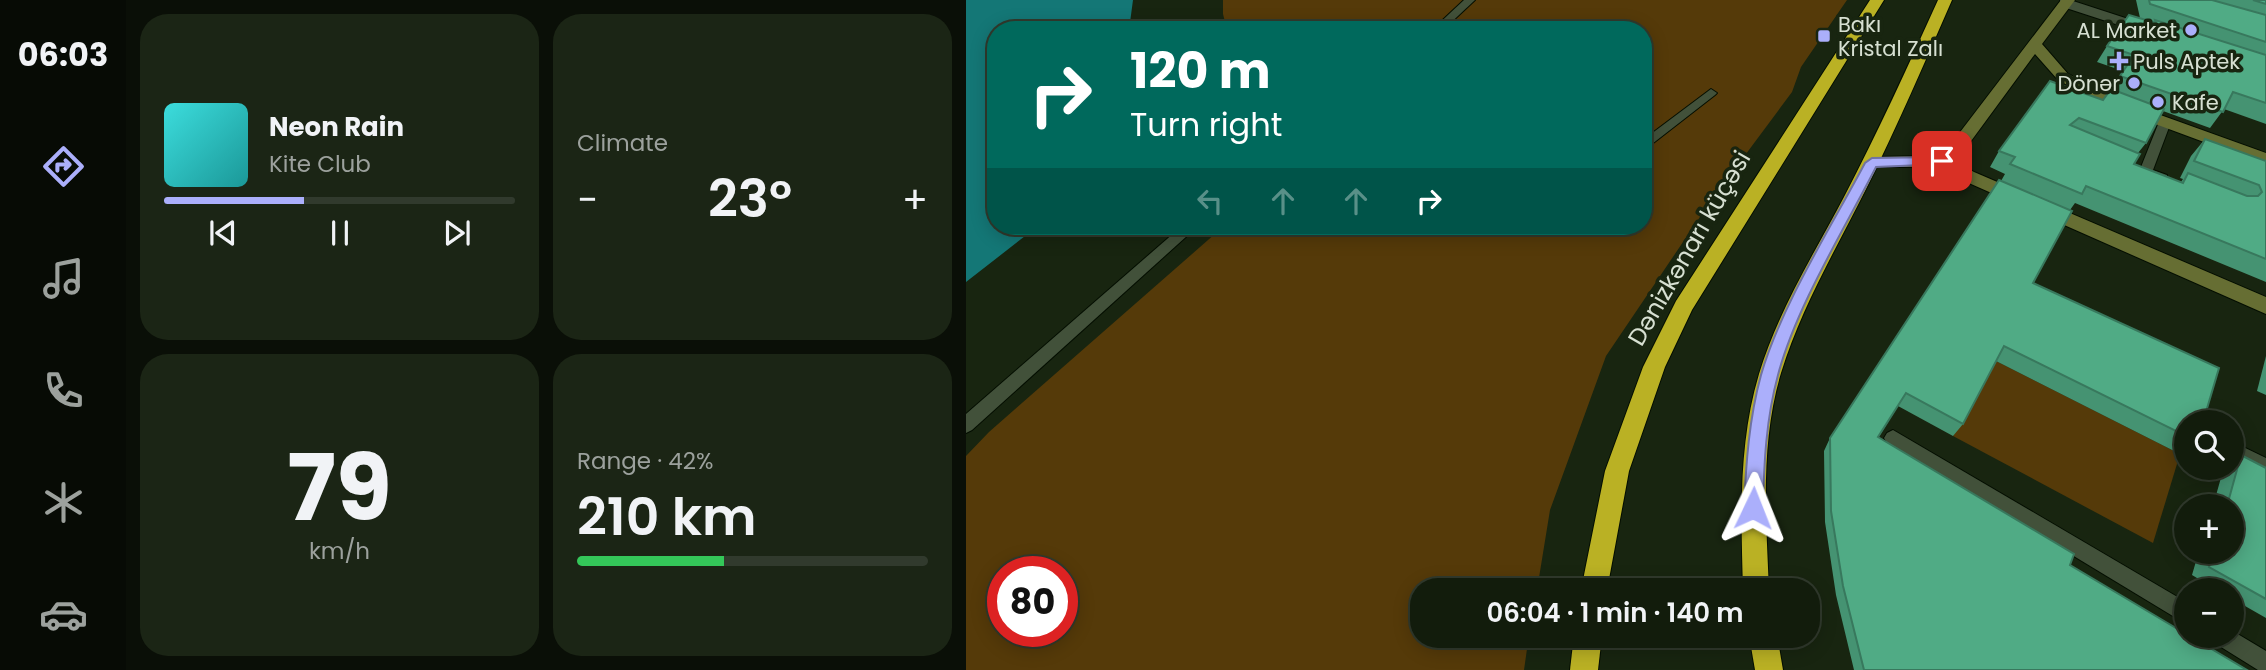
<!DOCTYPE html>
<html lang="en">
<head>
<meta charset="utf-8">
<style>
  :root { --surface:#121c0c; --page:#1b2515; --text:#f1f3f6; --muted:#9ca19d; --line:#313a2d; --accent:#abaffb }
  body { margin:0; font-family:Poppins,sans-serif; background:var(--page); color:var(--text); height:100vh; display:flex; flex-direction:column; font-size:26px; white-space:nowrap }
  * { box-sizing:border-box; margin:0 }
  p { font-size:23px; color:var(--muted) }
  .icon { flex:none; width:38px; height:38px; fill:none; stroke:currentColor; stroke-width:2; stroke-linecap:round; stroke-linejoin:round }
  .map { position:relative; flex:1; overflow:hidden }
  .sheet { display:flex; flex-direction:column; gap:14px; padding:14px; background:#0a0f07; width:840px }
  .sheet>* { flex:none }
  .guide { position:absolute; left:21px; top:21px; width:665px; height:214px; border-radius:28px; box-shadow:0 4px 18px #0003,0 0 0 2px var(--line); background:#00695c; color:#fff; overflow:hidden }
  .buttons { position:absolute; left:1208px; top:410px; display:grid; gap:14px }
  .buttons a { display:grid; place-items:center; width:70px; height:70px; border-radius:50%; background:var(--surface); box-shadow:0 4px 18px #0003,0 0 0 2px var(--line); font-size:35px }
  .speed { position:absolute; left:21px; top:556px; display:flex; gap:14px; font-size:35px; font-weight:700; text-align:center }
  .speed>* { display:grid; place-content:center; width:91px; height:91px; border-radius:50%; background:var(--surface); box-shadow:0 4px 18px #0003,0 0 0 2px var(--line); line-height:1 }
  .speed .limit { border:10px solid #d22; background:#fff; color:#111 }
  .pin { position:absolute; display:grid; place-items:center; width:60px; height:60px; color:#fff; margin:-30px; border-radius:14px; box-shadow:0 4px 10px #0006 }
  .me { position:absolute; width:77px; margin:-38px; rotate:2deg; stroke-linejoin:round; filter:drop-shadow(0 0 5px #0008) }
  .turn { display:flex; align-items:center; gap:24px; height:147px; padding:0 28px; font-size:32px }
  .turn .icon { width:91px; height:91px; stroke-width:2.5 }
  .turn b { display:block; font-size:49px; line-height:60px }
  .lanes { display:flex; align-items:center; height:66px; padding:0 28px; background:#0003; justify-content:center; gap:35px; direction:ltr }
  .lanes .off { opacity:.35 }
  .big { font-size:52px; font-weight:600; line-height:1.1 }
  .sheet .tile { flex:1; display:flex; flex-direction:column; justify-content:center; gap:10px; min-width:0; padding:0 24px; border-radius:28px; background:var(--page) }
  .sheet .dial { align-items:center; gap:0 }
  .dial b { font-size:91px; line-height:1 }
  .song { display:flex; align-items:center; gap:21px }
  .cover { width:84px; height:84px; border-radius:10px; background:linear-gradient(135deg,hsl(180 70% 55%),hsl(180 70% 35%)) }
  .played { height:7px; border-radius:4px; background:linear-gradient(90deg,var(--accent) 40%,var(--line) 40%) }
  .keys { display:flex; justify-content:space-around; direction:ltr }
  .heat { display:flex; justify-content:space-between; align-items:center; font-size:38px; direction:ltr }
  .charge { height:10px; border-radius:5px; background:linear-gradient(90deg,#34c759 42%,var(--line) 0) }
  .sheet .tiles { flex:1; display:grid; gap:14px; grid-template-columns:repeat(2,1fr) }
  .trip { position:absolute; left:444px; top:578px; width:410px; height:70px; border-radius:28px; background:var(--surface); box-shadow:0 4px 18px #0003,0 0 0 2px var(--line); font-weight:600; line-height:70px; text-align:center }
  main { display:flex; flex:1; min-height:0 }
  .dock { display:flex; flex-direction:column; width:126px; justify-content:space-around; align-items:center; background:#070b05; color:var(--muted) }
  .dock .icon { width:49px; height:49px }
  .dock .on { color:var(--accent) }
  .dock b { font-size:32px; color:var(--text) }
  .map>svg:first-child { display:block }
  .green { fill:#553a09; fill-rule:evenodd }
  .water { fill:#147776 }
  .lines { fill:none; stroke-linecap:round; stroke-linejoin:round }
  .lane-casing { stroke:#040e00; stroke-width:2 }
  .street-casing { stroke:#040e00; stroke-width:2 }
  .secondary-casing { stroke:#040e00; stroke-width:2 }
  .highway-casing { stroke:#040e00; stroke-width:2 }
  .lane { fill:#42513a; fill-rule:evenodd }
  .street { fill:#42513a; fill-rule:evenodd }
  .secondary { fill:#666e33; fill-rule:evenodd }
  .highway { fill:#bab124; fill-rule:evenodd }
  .wall { fill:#459372 }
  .building { fill:#50ab85; stroke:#38785d; stroke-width:2 }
  .route { fill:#abaffb; stroke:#6f72a3; stroke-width:2 }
  .poi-dot { fill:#abaffb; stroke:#182510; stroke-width:2.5 }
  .labels { text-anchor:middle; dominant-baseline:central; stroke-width:7; stroke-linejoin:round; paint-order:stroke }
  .far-poi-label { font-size:21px; fill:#d7e0d2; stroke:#182510; text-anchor:start }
  .street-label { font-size:24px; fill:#d7e0d2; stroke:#182510 }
</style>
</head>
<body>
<main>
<nav class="dock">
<b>06:03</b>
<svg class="icon on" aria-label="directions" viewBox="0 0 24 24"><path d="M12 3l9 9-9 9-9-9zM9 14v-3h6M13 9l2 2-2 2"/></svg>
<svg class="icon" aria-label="music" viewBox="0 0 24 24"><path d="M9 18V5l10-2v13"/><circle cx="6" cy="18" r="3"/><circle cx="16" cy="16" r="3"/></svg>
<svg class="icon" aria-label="phone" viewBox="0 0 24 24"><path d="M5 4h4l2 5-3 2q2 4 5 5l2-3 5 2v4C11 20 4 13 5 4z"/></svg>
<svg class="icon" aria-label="climate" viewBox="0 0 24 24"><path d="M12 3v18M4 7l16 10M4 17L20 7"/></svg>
<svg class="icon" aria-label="car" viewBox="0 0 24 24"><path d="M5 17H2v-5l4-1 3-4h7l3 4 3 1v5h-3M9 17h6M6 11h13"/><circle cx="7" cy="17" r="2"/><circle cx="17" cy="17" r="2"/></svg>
</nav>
<section class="sheet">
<div class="tiles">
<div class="tile">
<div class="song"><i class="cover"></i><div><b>Neon Rain</b><p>Kite Club</p></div></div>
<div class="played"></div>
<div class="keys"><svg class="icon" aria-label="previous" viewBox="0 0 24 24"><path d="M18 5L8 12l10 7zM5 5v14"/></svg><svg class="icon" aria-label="pause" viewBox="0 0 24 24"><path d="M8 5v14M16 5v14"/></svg><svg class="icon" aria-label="next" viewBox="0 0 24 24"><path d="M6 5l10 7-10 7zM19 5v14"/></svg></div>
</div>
<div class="tile"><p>Climate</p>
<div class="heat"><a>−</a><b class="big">23°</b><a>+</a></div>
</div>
<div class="tile dial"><b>79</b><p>km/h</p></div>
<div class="tile"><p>Range · 42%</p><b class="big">210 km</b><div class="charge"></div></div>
</div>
</section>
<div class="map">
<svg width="1300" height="670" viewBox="0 0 1300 670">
  <rect width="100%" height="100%" fill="#182510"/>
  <!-- green -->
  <g class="green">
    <path d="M257,0h624l-46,67 -9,25 -84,113 -102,151 -56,154 -13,80h-114v45h106l-5,35h-558v-214l23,-24 235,-206h419v-196h-416l-4,-16zM37,572h59v60h-59z"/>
    <polygon points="1028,360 1214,454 1187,543 987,436"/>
  </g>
  <!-- water -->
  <polygon class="water" points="0,0 167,0 163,30 30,30 30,226 72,226 0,282"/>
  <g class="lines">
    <!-- lane casing -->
    <g class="lane-casing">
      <g id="lane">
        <polygon points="498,0 509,0 477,30 466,30"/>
        <polygon points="745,89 751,93 749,95 677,151 677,140"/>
        <polygon points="1199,118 1205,122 1187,170 1201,175 1201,181 1196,182 1173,172 1193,122"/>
        <polygon points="216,226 232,226 6,430 0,433 0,414"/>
        <polygon points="927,430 1220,602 1220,624 921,443 918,438 921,433"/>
        <polygon points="1269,443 1300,458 1300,475 1265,458 1265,444"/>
        <polygon points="1265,630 1300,651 1300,670 1292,670 1247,642 1244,635 1265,635"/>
      </g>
    </g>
    <!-- street casing -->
    <g class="street-casing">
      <polygon id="street" points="1094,0 1104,0 1190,28 1192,31 1190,34 1180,34 1094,6"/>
    </g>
    <!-- secondary casing -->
    <g class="secondary-casing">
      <polygon id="secondary" points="1095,0 1109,0 1076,44 1102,74 1150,99 1300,153 1300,165 1138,105 1092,80 1069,54 997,152 987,160 1008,172 1300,297 1300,314 996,180 973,167 900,167 897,163 906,157 972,156 985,144"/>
    </g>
    <!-- highway casing -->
    <g class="highway-casing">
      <g id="highway">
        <polygon points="904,0 918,0 726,310 699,367 663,471 641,590 615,590 639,471 677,367 710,301"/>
        <path d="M972,0h14c-28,64 -55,127 -86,189 -30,60 -65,119 -85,184 -21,70 -15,144 -12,217h-26c-2,-73 -5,-146 16,-216 19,-63 55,-120 85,-177 34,-65 64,-131 94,-197z"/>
        <polygon points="608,635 636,635 632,670 604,670"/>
        <polygon points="783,635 811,635 817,670 789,670"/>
      </g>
    </g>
    <!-- lane -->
    <use href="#lane" class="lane"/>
    <!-- street -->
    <use href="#street" class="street"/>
    <!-- secondary -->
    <use href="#secondary" class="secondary"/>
    <!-- highway -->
    <use href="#highway" class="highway"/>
  </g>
  <!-- wall -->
  <g class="wall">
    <polygon points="1170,0 1300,0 1300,124 1258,109 1244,128 1197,111 1180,143 1172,153 1168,164 1215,182 1217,179 1214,178 1225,156 1239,139 1300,161 1300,282 1109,203 1104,210 1035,181 1039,174 1024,167 1033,151 1137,100 1157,71 1131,62 1141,46 1174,18"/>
    <polygon points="1067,283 1220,422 1220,450 1214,454 1030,361 997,424 987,436 932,406 912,438 1104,565 1281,670 888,670 870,595 859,522 858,451 864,438"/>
    <polygon points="1300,356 1300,395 1291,391"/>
    <polygon points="1275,455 1300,468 1300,618 1265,598 1265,590 1251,590 1226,575 1233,551 1265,551 1265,506 1247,506 1258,467 1265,467 1265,461"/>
  </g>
  <!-- building -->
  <g class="building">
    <polygon points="1183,0 1246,0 1300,15 1300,42 1184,4"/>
    <polygon points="1287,0 1300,0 1300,4"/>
    <polygon points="1163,15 1190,23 1189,20 1300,55 1300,103 1267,92 1257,112 1154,76 1168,55 1141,46"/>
    <polygon points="1084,81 1137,100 1145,89 1198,109 1180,143 1113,118 1104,125 1174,154 1168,164 1217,183 1222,173 1281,196 1292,196 1296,192 1293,185 1228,161 1239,139 1300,161 1300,259 1120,186 1116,194 1044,164 1049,157 1033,151"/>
    <polygon points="1033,180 1106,211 1067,283 1253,368 1237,422 1220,422 1220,436 1038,346 997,424 940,393 912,437 1108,554 1104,565 1220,634 1220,635 1222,635 1281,670 898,670 877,586 865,511 864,438"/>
    <polygon points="1275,455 1300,468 1300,599 1243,567 1248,551 1265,551 1265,506 1261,506"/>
  </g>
  <!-- route -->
  <path class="route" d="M976,157l4,1v6l-70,3c-32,63 -80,140 -98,208 -12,44 -14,88 -15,133l-3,6 -7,3 -6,-3 -3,-6c2,-45 5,-89 17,-133 20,-69 70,-148 104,-212l7,-5z"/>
  <!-- markers -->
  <g class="poi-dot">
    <circle cx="1225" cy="30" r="7"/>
    <rect x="851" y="29" width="14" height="14" rx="3.5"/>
    <path d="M1149.5 50.5h7v7h7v7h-7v7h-7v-7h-7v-7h7z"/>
    <circle cx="1168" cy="83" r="7"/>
    <circle cx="1192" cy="102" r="7"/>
  </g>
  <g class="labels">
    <!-- far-poi labels -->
    <g class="far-poi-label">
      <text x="872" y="24">Bakı<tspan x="872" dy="24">Kristal Zalı</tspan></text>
      <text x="1211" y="30" text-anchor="end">AL Market</text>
      <text x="1167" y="61">Puls Aptek</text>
      <text x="1154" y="83" text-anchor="end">Dönər</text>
      <text x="1206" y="102">Kafe</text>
    </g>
    <!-- street labels -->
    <g class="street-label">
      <text transform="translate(723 248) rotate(-60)">Dənizkənarı küçəsi</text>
    </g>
  </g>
</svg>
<div class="buttons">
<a><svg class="icon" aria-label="search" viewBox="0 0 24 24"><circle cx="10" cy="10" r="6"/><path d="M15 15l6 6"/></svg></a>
<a>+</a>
<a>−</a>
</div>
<div class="speed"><div class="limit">80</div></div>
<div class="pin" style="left:976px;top:161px;background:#d93025"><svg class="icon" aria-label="arrive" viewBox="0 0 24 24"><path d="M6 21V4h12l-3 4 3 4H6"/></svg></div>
<svg class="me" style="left:787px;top:508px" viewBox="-20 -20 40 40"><path d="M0-17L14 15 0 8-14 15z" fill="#abaffb" stroke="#fff" stroke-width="4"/></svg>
<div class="trip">06:04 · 1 min · 140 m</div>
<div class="guide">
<div class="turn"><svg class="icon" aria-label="right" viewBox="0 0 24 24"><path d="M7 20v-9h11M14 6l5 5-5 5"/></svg><div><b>120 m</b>Turn right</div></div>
<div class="lanes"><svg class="icon off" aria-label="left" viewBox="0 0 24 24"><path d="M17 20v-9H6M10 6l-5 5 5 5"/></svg><svg class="icon off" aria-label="ahead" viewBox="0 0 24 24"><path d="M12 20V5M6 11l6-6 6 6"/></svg><svg class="icon off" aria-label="ahead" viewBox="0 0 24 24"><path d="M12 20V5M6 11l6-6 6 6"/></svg><svg class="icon" aria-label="right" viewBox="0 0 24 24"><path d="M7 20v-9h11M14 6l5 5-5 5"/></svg></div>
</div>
</div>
</main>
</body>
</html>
